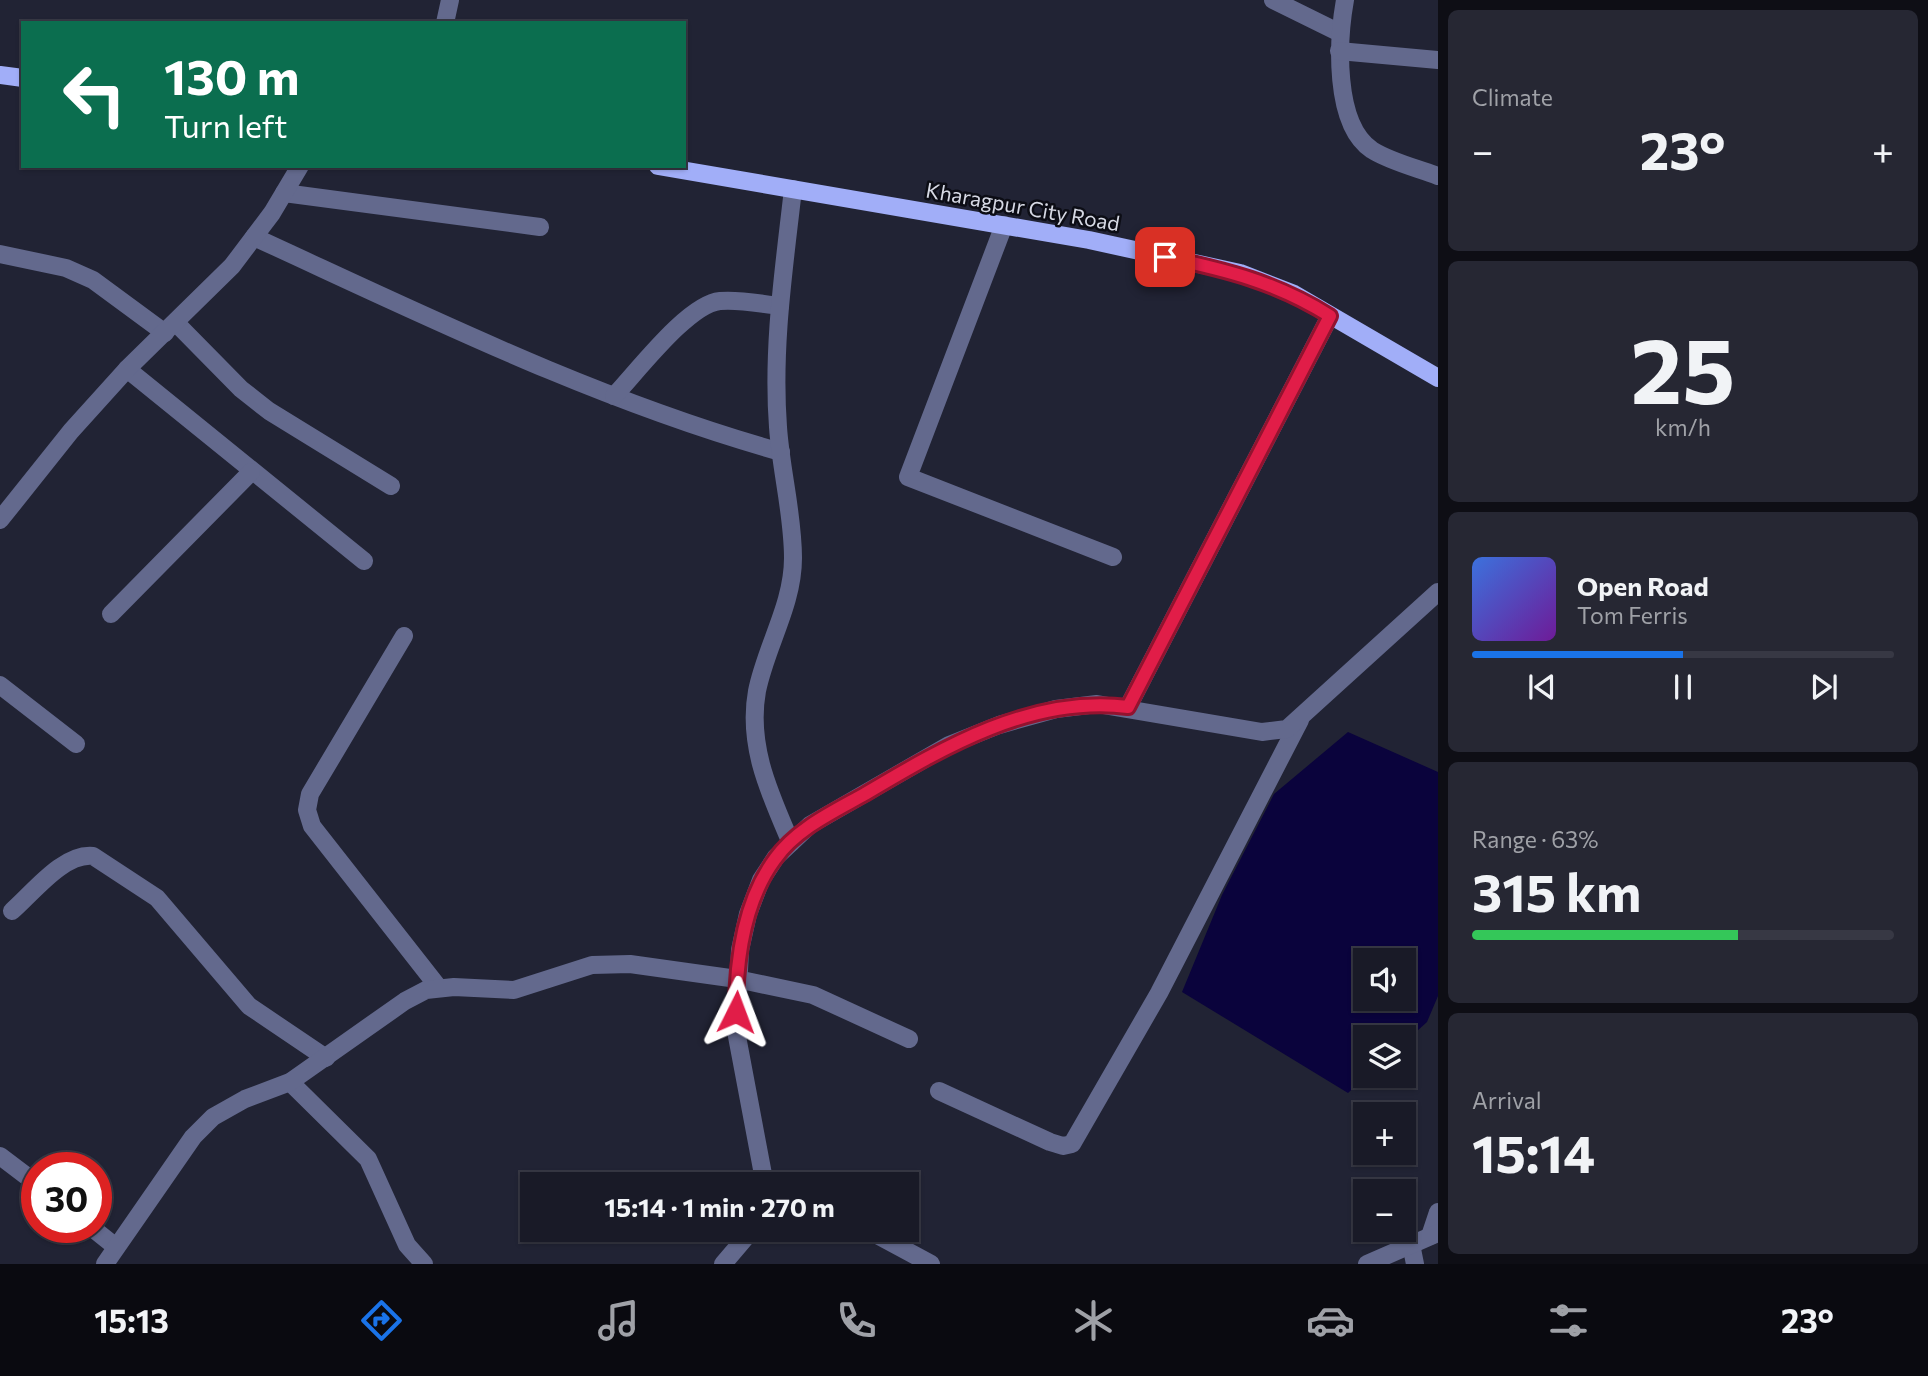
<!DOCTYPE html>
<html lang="en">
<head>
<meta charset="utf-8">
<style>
  :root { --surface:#191a27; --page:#262733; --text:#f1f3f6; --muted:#9fa1a7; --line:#373844; --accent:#1a73e8 }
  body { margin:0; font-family:Commissioner,sans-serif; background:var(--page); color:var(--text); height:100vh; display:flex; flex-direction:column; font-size:26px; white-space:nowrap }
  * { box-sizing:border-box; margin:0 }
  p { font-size:23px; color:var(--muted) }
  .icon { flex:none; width:38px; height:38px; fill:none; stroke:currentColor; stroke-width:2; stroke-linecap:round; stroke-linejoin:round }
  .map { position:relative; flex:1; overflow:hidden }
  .drawer { display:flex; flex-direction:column; gap:10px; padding:10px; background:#0e0e15; width:490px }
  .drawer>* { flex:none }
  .guide { position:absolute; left:21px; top:21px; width:665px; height:147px; border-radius:0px; box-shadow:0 2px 5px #0004,0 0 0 2px var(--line); background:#0b6e4f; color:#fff; overflow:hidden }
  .controls { position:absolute; left:1353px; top:948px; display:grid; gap:14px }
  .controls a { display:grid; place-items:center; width:63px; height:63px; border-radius:0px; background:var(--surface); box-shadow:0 2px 5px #0004,0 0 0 2px var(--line); font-size:35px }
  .speed { position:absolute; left:21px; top:1152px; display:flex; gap:14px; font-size:35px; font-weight:700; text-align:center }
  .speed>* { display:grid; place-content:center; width:91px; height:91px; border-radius:50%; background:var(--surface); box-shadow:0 2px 5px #0004,0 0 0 2px var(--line); line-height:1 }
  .speed .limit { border:10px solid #d22; background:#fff; color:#111 }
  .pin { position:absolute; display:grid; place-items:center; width:60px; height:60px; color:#fff; margin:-30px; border-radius:14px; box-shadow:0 4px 10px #0006 }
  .me { position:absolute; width:77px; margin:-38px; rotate:3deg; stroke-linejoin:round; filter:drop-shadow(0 0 5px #0008) }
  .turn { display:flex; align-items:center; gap:24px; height:147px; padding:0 28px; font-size:32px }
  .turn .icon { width:91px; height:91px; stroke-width:2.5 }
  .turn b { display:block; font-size:49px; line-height:60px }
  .big { font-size:52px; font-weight:700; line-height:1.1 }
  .drawer .tile { flex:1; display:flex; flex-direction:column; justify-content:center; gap:10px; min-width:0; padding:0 24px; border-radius:10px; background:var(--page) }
  .drawer .dial { align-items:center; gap:0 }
  .dial b { font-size:91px; line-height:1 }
  .song { display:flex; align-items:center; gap:21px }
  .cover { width:84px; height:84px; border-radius:10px; background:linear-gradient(135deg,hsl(220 70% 55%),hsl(280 70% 35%)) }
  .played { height:7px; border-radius:4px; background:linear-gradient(90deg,var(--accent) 50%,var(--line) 50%) }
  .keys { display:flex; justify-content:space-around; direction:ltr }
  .heat { display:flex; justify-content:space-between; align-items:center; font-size:38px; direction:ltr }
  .charge { height:10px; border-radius:5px; background:linear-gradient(90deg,#34c759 63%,var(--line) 0) }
  .trip { position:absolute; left:520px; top:1172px; width:399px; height:70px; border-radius:0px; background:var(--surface); box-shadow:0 2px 5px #0004,0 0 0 2px var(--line); font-weight:700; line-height:70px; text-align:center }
  .tab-bar { display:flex; height:112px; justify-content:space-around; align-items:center; background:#0a0a10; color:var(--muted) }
  .tab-bar .icon { width:49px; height:49px }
  .tab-bar .active { color:var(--accent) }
  .tab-bar b { font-size:32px; color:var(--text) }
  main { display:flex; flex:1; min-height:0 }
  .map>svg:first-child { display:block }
  .water { fill:#0a033c; fill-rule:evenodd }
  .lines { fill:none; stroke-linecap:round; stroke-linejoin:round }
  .minor { stroke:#63698d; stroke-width:18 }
  .major { stroke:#a1aef8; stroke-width:18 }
  .route-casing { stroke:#92132f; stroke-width:18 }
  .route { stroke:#e11d48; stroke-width:12 }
  .labels { text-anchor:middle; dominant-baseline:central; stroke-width:5; stroke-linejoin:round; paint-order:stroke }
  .street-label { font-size:21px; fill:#d6d9e4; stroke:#0c0d15 }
</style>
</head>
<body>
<main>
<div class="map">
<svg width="1438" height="1264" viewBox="0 0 1438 1264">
  <rect width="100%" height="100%" fill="#212334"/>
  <!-- water -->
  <path class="water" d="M1348,732l90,40v224l-11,26 -23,21v-5h-39l1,38 -18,17 -166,-101 40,-97 52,-101zM1365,961h39v38h-39z"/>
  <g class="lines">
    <!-- minor -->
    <g class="minor">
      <polyline points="1273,0 1340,33"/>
      <path d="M1345,0c-7,39 -12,124 27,150 19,12 45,18 66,26"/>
      <polyline points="445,23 450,0"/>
      <polyline points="1339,51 1438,60"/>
      <polyline points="284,193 540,227"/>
      <polyline points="1004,225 908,477 1113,557"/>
      <path d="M254,237c172,79 344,164 527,215"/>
      <polyline points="0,254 66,268 93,280 165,333"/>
      <polyline points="176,323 241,389 269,411 391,486"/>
      <polyline points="127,369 364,561"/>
      <path d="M614,396c23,-24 74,-92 106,-95 19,-2 41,3 60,5"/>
      <polyline points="0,520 71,431 127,369 232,266 272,213 300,166"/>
      <polyline points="111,614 251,472"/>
      <polyline points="404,636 310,794 307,810 312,826 439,988"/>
      <polyline points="0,685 76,744"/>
      <polyline points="1128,707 1330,316"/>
      <path d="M791,843c-21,-49 -44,-97 -34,-152 9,-45 36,-86 36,-133 0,-44 -12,-87 -15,-131 -6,-80 6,-158 15,-238"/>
      <path d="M12,911c21,-18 51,-58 81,-55l64,42 92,108 77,52"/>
      <polyline points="290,1082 368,1159 407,1245 424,1264"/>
      <polyline points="939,1091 1050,1142 1063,1146 1072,1144 1159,993 1300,720"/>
      <polyline points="0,1156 37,1184"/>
      <polyline points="765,1185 736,1031 740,950 748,914 761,880 776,857 810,825 949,745 999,725 1056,709 1097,704 1262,732 1287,729 1438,592"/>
      <polyline points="91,1227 116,1247"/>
      <polyline points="868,1230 931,1264"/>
      <polyline points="1430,1236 1438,1212"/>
      <polyline points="1411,1244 1415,1264"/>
      <polyline points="105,1264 193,1137 213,1117 245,1099 290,1082 405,1001 426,990 454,987 514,990 592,965 630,964 737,979 813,995 909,1039"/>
      <polyline points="723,1264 752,1230"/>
      <polyline points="1367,1264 1438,1233"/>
    </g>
    <!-- major -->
    <g class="major">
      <polyline points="0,75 23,78"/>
      <polyline points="658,166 1089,240 1240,273 1294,294 1438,378"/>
    </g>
  </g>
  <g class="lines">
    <!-- route casing -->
    <g class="route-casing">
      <path id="route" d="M736,1012c0,-52 8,-111 39,-153 21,-30 58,-47 90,-65 79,-47 167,-99 263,-87l202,-391c-54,-34 -104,-46 -165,-59"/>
    </g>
    <!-- route -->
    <use href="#route" class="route"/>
  </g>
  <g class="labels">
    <!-- street labels -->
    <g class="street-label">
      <text transform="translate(1023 206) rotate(10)">Kharagpur City Road</text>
    </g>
  </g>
</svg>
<div class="controls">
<a><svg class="icon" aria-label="sound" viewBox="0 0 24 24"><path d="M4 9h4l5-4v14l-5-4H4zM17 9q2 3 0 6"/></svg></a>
<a><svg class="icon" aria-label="layers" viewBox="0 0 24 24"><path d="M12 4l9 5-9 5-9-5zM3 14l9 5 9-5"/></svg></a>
<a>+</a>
<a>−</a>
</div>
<div class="speed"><div class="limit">30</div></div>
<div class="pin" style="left:1165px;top:257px;background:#d93025"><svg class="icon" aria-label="arrive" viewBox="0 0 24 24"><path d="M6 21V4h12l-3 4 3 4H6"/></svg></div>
<svg class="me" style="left:736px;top:1012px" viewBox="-20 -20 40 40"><path d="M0-17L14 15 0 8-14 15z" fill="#e11d48" stroke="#fff" stroke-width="4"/></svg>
<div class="trip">15:14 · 1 min · 270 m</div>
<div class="guide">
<div class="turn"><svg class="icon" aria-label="left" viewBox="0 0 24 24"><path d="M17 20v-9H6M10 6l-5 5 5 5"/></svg><div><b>130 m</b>Turn left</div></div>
</div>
</div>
<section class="drawer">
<div class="tile"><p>Climate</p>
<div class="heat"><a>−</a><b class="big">23°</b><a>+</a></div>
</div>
<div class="tile dial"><b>25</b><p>km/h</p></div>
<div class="tile">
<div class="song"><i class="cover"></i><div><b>Open Road</b><p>Tom Ferris</p></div></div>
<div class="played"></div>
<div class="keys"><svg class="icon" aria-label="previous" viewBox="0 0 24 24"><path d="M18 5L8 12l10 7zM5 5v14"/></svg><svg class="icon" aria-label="pause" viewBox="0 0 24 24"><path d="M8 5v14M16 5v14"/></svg><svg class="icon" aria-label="next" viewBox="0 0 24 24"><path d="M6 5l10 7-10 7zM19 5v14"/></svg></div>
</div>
<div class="tile"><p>Range · 63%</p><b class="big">315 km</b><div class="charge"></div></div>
<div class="tile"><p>Arrival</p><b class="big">15:14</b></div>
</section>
</main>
<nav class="tab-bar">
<b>15:13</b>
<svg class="icon active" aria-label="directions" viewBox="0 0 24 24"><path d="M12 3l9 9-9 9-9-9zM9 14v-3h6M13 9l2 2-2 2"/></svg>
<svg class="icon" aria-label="music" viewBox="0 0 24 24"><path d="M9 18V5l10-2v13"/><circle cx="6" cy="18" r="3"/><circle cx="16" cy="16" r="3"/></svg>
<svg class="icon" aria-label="phone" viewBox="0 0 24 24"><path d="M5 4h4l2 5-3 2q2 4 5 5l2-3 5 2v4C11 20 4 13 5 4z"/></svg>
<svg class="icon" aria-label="climate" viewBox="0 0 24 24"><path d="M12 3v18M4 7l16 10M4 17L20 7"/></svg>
<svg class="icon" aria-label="car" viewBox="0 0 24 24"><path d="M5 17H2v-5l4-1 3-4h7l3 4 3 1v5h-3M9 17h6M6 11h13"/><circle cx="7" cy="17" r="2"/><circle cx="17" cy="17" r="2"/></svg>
<svg class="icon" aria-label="filters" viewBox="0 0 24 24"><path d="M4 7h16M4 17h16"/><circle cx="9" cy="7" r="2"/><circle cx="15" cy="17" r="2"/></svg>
<b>23°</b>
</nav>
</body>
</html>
